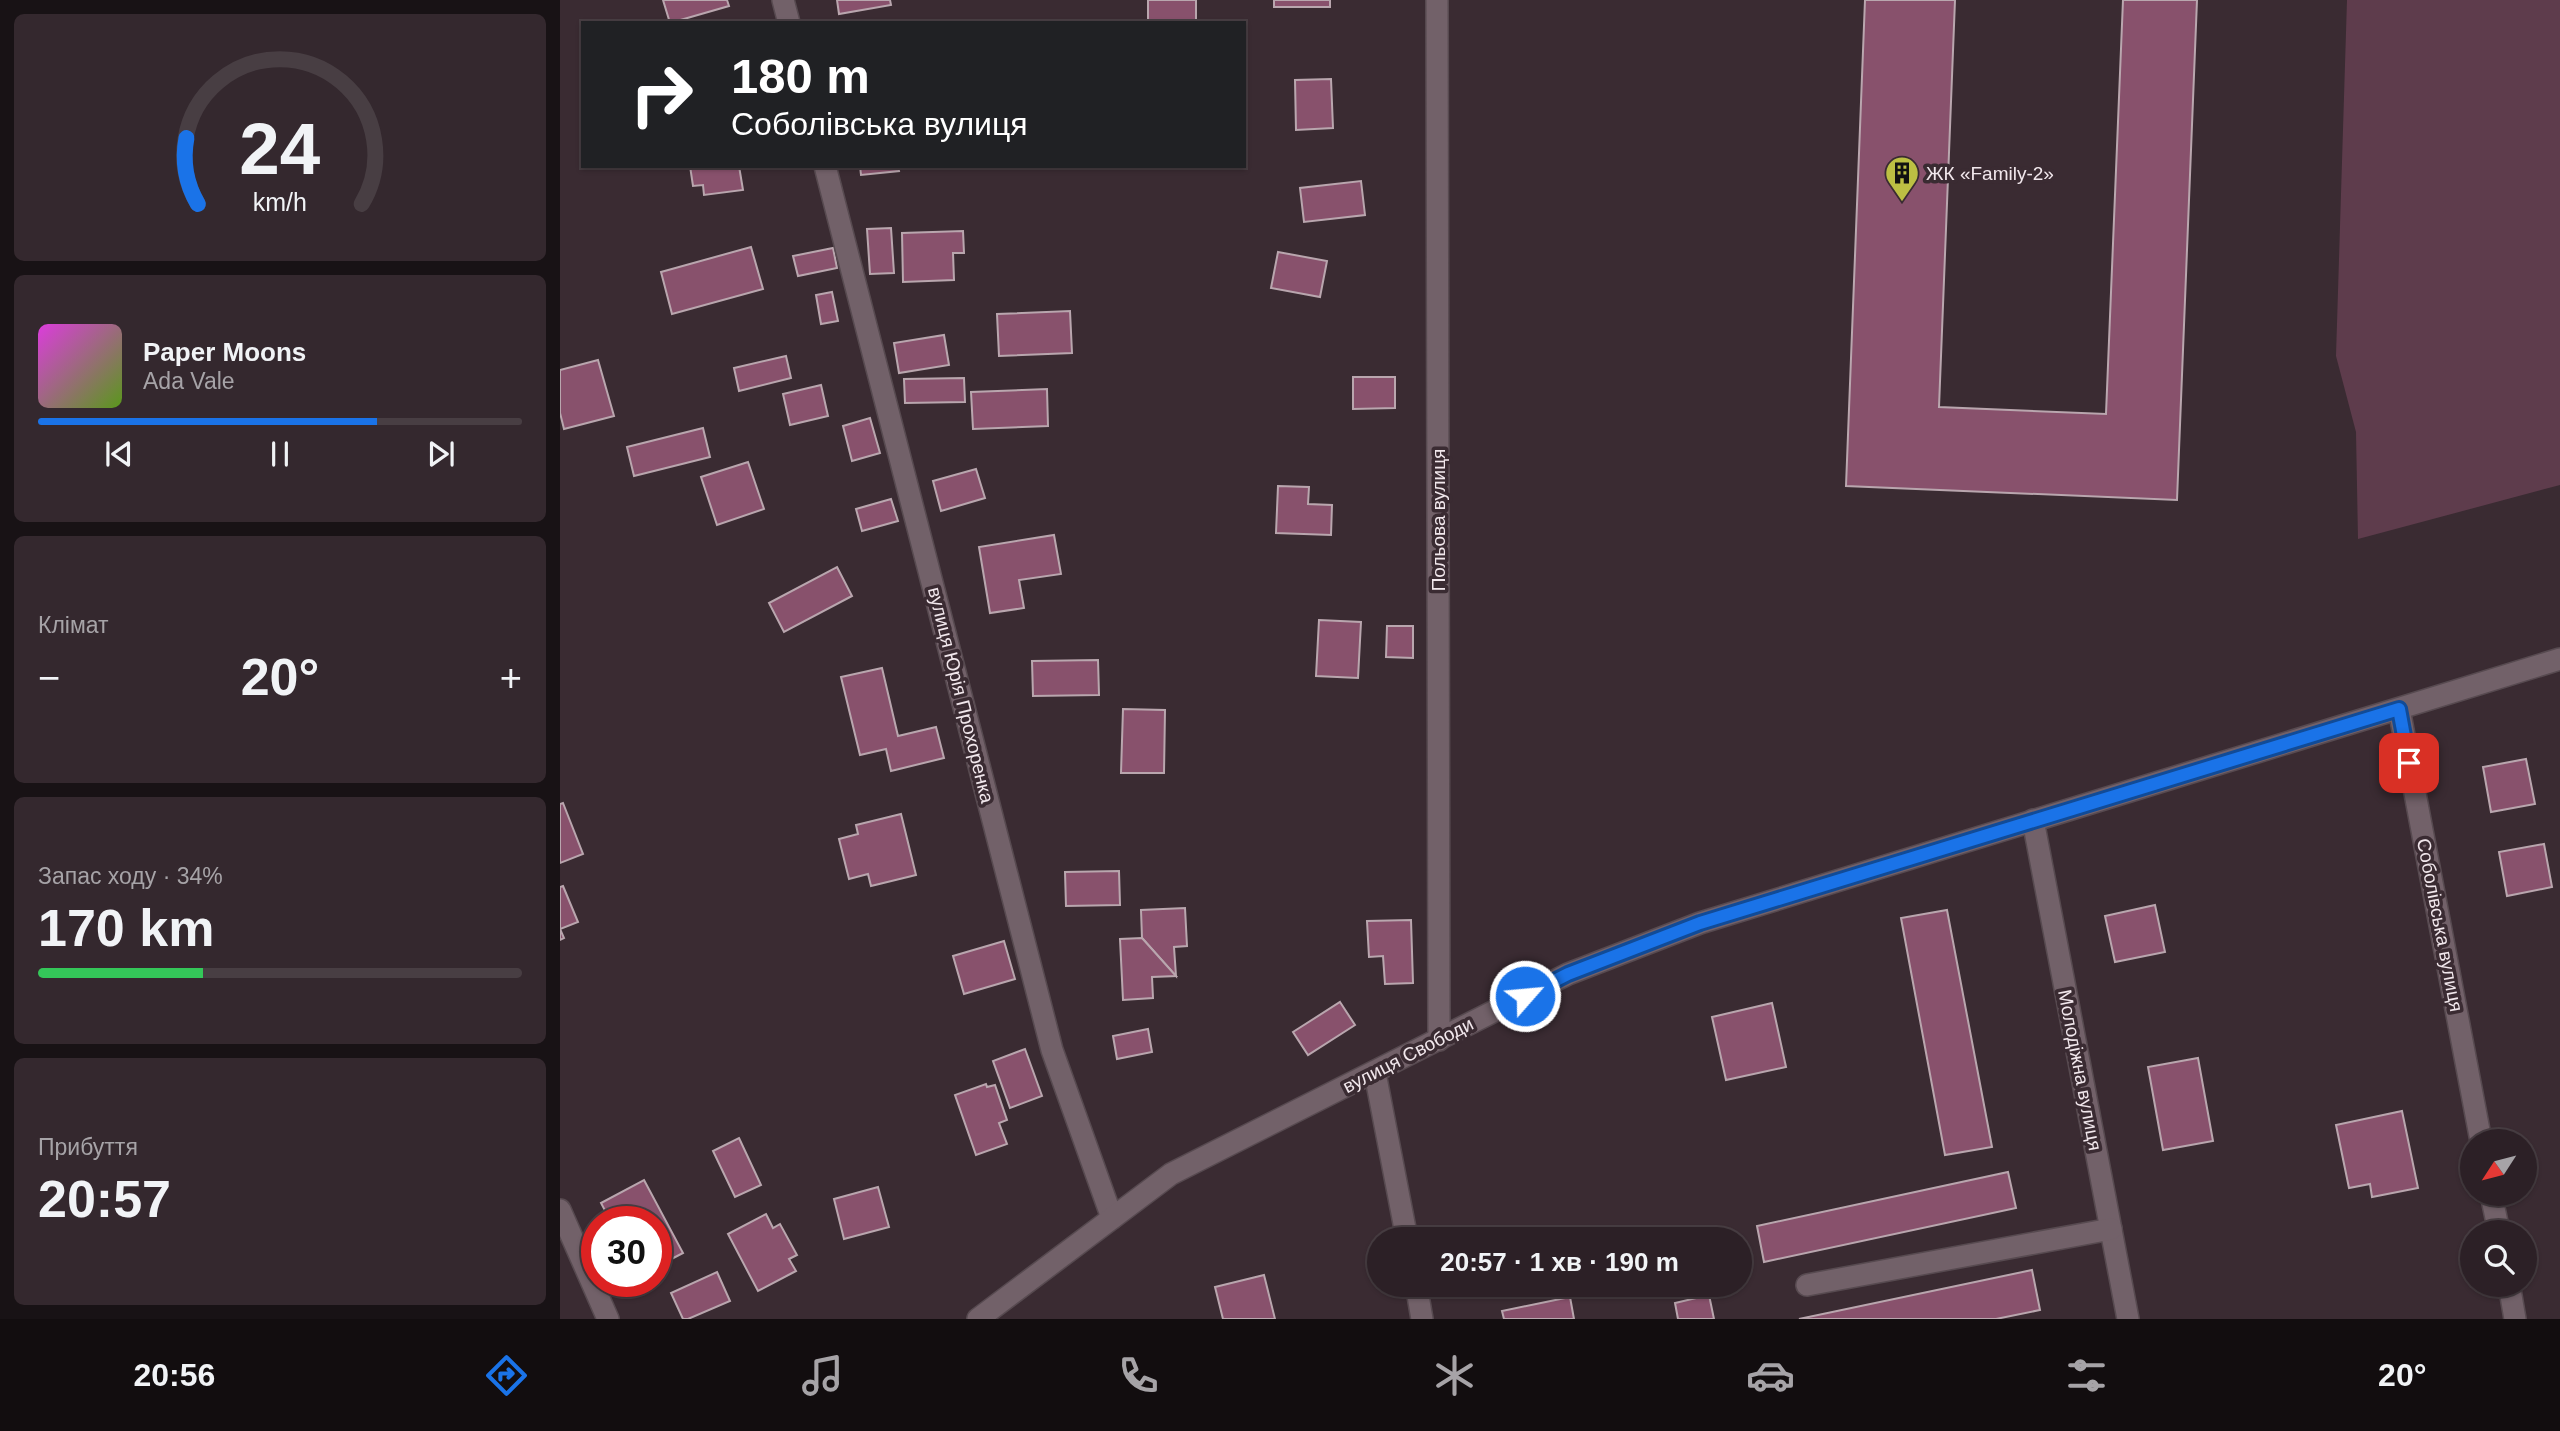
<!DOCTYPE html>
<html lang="uk">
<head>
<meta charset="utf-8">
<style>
  :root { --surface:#2c2026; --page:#34282e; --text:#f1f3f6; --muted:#a6a3a7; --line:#483e43; --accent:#1a73e8 }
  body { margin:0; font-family:Arial,sans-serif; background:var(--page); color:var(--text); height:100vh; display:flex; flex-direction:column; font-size:26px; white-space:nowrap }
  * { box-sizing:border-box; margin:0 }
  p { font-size:23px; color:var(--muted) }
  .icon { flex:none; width:38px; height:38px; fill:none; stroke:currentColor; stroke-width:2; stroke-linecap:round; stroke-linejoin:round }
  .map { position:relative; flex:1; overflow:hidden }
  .side { display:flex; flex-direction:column; gap:14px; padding:14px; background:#181215; width:560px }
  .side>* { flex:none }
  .guide { position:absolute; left:21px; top:21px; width:665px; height:147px; border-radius:0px; box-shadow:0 2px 5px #0004,0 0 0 2px var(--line); background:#202124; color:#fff; overflow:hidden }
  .needle { width:46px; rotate:234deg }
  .buttons { position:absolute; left:1900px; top:1129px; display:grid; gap:14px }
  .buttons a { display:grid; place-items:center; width:77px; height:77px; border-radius:50%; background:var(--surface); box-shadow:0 2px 5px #0004,0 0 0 2px var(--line); font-size:35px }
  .speed { position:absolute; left:21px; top:1206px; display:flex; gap:14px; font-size:35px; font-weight:700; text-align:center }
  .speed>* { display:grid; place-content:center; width:91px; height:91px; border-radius:50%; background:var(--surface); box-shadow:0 2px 5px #0004,0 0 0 2px var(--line); line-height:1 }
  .speed .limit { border:10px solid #d22; background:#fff; color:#111 }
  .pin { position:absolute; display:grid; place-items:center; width:60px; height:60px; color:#fff; margin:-30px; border-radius:14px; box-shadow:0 4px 10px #0006 }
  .me { position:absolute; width:77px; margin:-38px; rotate:63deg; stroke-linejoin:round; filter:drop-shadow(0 0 5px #0008) }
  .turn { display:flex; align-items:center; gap:24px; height:147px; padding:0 35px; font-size:32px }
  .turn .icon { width:91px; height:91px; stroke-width:2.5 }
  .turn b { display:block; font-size:49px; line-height:60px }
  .big { font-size:52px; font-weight:600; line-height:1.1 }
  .side .card { flex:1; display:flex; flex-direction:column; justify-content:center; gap:10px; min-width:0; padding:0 24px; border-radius:10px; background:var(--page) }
  .side .dial { align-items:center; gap:0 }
  .dial svg { height:182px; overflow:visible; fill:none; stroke:var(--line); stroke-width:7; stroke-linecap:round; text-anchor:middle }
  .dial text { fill:var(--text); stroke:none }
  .song { display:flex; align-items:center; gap:21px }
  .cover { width:84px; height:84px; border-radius:10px; background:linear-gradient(135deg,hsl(300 70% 55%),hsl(90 70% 35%)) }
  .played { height:7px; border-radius:4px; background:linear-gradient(90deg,var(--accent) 70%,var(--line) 70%) }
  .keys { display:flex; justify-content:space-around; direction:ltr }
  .heat { display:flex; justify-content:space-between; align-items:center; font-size:38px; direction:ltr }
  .charge { height:10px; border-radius:5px; background:linear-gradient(90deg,#34c759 34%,var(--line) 0) }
  .trip { position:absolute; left:807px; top:1227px; width:385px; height:70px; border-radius:35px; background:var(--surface); box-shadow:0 2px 5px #0004,0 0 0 2px var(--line); font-weight:600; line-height:70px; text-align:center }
  .tab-bar { display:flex; height:112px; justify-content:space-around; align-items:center; background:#120d0f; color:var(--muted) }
  .tab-bar .icon { width:49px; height:49px }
  .tab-bar .selected { color:var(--accent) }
  .tab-bar b { font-size:32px; color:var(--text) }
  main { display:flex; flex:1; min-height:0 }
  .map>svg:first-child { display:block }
  .green { fill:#5e3c4c }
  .building { fill:#88516c; stroke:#b9a6ae; stroke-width:2 }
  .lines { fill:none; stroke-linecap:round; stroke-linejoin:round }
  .minor-casing { stroke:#574a50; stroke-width:24 }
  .minor { stroke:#726169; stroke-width:21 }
  .route-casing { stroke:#114b97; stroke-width:18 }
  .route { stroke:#1a73e8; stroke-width:12 }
  .labels { text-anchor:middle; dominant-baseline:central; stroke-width:7; stroke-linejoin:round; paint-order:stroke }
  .poi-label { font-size:19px; fill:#f1e7ec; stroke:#3a2b32; text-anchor:start }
  .street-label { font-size:19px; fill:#f1e7ec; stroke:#3a2b32 }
</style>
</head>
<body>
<main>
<section class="side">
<div class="card dial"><svg viewBox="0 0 100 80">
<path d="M14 69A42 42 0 1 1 86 69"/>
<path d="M14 69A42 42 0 0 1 9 40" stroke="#1a73e8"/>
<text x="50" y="56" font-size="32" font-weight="700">24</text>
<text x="50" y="72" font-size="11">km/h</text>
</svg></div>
<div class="card">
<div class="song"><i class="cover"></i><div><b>Paper Moons</b><p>Ada Vale</p></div></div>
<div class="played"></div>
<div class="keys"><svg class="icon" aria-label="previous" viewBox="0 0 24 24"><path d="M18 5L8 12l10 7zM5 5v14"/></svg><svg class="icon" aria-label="pause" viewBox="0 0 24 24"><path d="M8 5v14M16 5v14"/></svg><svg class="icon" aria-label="next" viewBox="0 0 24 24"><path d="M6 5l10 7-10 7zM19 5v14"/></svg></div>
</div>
<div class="card"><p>Клімат</p>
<div class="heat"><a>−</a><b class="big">20°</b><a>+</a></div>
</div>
<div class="card"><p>Запас ходу · 34%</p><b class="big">170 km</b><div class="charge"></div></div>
<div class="card"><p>Прибуття</p><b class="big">20:57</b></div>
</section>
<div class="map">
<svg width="2000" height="1319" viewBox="0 0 2000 1319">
  <rect width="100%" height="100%" fill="#3a2b32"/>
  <!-- green -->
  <polygon class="green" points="1787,0 2000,0 2000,485 1798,539 1796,432 1776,356"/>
  <!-- building -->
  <g class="building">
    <polygon points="103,0 167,0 169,6 110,23"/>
    <polygon points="277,0 330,0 331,5 279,14"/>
    <rect x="588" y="0" width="48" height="22"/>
    <rect x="714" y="0" width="56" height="7"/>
    <polygon points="1305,0 1395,0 1379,407 1546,414 1563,0 1637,0 1617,500 1286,486"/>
    <polygon points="771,79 773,128 736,130 735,80"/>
    <polygon points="130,166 179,166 183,190 144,195 143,185 133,186"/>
    <polygon points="300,166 338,166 339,171 301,175"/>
    <polygon points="801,181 805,215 744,222 740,188"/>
    <polygon points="331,228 334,273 310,274 307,229"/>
    <polygon points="403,231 404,253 393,253 394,280 343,282 342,233"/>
    <polygon points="191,247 203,289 112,314 101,272"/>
    <polygon points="273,248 277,268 238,276 233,256"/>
    <polygon points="718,252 767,261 760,297 711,288"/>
    <polygon points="272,292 278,321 261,324 256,295"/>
    <polygon points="510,311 512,353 439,356 437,314"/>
    <polygon points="384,335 389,365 339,373 334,343"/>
    <polygon points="226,356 231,378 179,391 174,368"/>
    <polygon points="38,360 54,416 4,429 0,413 0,370"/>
    <polygon points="793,377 835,377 835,408 793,409"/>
    <polygon points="404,378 405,402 345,403 344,379"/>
    <polygon points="261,385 268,416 230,425 223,394"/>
    <polygon points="487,389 488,426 413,429 411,392"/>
    <polygon points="310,418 320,453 292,461 283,426"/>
    <polygon points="143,428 150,457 74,476 67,447"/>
    <polygon points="188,462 204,509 157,525 141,477"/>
    <polygon points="416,469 425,498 381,511 373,481"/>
    <polygon points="718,486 749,487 748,504 772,505 771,535 716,533"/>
    <polygon points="331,499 338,521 302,531 296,509"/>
    <polygon points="494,535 501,574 459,580 464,608 430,613 419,547"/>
    <polygon points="277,567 292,596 224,632 209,603"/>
    <polygon points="759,620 801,622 798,678 756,676"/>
    <polygon points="827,626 853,626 853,658 826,657"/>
    <polygon points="538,660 539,695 473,696 472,661"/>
    <polygon points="322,668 338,736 376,727 384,758 331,771 326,749 300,755 281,677"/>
    <polygon points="563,709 605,710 604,773 561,773"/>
    <polygon points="1966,759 1975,804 1931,812 1923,767"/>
    <polygon points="3,803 23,854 0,863 0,804"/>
    <polygon points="341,814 356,875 311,886 308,874 289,879 279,839 298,834 296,825"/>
    <polygon points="1984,844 1992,887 1947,896 1939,852"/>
    <polygon points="559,871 560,905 506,906 505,872"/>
    <polygon points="3,886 18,922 0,929 4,938 0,940 0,887"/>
    <polygon points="1595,905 1605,952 1555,962 1545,916"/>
    <polygon points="625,908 627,946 614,947 616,976 582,938 581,910"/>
    <polygon points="1387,910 1432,1147 1385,1155 1341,918"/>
    <polygon points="851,920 853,983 825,984 823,956 809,957 807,921"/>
    <polygon points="582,938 616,976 592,977 593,998 563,1000 560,939"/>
    <polygon points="444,941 455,979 404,994 393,956"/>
    <polygon points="780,1002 795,1025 748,1055 733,1032"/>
    <polygon points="1212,1003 1226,1067 1166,1080 1152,1017"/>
    <polygon points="588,1029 592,1052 557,1059 553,1036"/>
    <polygon points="465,1049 482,1096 450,1108 433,1061"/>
    <polygon points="1638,1058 1653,1141 1603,1150 1588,1067"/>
    <polygon points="426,1084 427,1087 435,1085 447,1120 439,1123 447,1144 416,1155 395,1095"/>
    <polygon points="1842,1111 1858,1188 1812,1197 1810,1184 1789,1188 1776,1125"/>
    <polygon points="179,1138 201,1185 175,1197 153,1151"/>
    <polygon points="1448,1172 1456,1208 1204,1262 1197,1226"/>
    <polygon points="84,1180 123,1253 96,1267 96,1222 51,1222 41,1203"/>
    <polygon points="318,1187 329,1227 284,1239 274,1199"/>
    <polygon points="206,1214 213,1228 220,1224 237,1255 229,1259 236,1271 198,1291 168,1234"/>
    <polygon points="1472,1270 1480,1310 1436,1319 1239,1319"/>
    <polygon points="157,1272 170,1301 128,1319 123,1319 111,1293"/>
    <polygon points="704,1275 715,1319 663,1319 655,1287"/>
    <polygon points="1149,1295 1154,1319 1118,1319 1115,1303"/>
    <polygon points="1010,1297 1014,1319 944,1319 942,1311"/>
  </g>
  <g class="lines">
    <!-- minor casing -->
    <g class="minor-casing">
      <g id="minor">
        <polyline points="223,0 229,23"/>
        <polyline points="877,0 879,1040"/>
        <polyline points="265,166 492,1050 552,1218"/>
        <polyline points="1839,709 1921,1141"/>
        <polyline points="1473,820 1568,1319"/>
        <polyline points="815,1073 847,1239"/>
        <polyline points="1931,1194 1939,1232"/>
        <polyline points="0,1210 48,1319"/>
        <polyline points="856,1284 862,1319"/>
        <polyline points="1949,1284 1955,1319"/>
        <polyline points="1247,1285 1551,1229"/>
        <polyline points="418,1319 611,1174 1008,974 1140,923 2000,659"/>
      </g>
    </g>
    <!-- minor -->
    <use href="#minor" class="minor"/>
  </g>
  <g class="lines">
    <!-- route casing -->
    <g class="route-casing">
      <polyline id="route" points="965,996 1008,974 1140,923 1839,709 1849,763"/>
    </g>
    <!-- route -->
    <use href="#route" class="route"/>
  </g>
  <!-- icons -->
  <defs>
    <g id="building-pin" transform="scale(1.75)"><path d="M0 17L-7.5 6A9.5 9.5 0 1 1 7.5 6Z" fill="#bcbf43" stroke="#3a2b32"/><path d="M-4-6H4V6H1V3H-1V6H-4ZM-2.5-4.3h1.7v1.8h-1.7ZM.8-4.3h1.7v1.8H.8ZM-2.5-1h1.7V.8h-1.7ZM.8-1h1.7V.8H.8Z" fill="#111"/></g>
  </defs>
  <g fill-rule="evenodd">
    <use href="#building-pin" x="1342" y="173"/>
  </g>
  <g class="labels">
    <!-- poi labels -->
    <g class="poi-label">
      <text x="1366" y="173">ЖК «Family-2»</text>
    </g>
    <!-- street labels -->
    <g class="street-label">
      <text transform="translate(878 520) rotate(-90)">Польова вулиця</text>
      <text transform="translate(401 695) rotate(76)">вулиця Юрія Прохоренка</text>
      <text transform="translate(1880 925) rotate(79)">Соболівська вулиця</text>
      <text transform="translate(848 1055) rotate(-27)">вулиця Свободи</text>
      <text transform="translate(1520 1070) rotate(79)">Молодіжна вулиця</text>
    </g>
  </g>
</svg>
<div class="buttons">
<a><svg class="needle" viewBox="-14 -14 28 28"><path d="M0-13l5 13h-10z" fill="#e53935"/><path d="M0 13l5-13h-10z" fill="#a6a3a7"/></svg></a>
<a><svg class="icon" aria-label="search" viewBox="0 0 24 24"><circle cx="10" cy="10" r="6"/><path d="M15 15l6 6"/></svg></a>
</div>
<div class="speed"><div class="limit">30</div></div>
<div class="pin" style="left:1849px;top:763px;background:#d93025"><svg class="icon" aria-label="arrive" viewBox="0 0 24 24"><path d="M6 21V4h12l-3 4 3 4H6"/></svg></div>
<svg class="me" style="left:965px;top:996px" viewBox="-20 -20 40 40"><circle r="17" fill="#1a73e8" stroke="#fff" stroke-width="3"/><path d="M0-11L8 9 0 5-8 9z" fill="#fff"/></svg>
<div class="trip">20:57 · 1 хв · 190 m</div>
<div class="guide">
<div class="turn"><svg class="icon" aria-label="right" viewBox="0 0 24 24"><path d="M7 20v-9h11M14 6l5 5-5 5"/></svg><div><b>180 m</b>Соболівська вулиця</div></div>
</div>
</div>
</main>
<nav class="tab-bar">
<b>20:56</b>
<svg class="icon selected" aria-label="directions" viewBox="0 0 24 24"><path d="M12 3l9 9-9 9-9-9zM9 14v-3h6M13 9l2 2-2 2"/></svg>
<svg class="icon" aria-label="music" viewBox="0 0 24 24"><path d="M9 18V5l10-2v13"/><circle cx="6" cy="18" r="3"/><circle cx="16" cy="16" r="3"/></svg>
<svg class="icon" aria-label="phone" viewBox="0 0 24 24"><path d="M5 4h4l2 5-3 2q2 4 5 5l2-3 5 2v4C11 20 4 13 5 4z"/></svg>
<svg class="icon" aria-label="climate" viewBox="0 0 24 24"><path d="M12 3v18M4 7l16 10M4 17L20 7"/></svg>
<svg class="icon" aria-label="car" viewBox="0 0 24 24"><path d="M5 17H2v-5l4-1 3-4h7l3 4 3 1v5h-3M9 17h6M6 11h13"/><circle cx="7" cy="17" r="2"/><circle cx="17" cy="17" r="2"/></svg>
<svg class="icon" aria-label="filters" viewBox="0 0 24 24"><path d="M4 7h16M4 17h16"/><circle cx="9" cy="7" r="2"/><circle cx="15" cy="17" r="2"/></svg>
<b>20°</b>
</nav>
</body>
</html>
